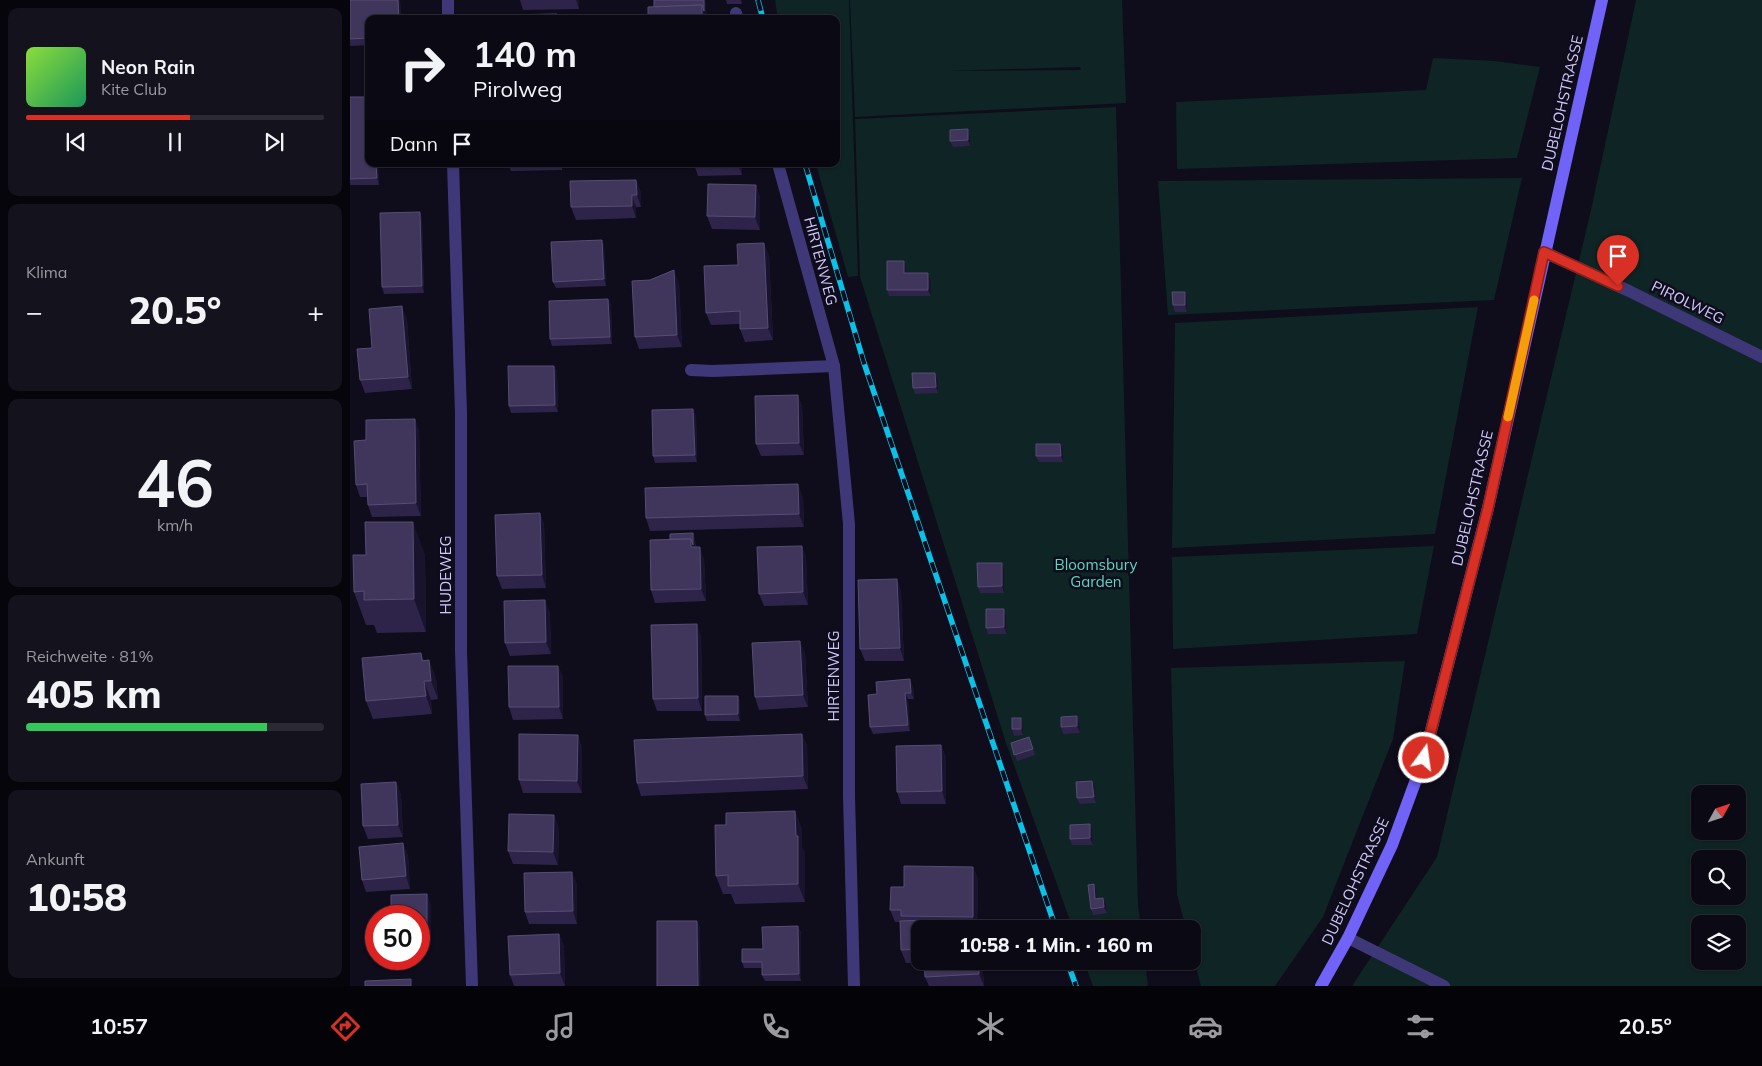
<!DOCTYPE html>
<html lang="de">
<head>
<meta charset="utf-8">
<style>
  :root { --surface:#0b0914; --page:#14121d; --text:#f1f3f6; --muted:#9a9aa0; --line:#2b2a34; --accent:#d93025 }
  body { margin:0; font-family:Mulish,sans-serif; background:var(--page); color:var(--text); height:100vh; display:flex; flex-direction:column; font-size:19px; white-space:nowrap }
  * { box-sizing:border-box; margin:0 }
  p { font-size:16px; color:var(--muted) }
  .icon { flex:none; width:28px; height:28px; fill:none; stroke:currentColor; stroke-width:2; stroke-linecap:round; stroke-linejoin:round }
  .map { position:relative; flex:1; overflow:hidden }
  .side { display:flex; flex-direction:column; gap:8px; padding:8px; background:#06050b; width:350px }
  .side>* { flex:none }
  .banner { position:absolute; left:15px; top:15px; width:475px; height:152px; border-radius:10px; box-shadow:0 1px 4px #0004,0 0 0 1px var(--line); background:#0b0914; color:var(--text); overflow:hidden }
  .needle { width:32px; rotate:50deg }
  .tools { position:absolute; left:1341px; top:785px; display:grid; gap:10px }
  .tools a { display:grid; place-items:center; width:55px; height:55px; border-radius:10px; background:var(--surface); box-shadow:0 1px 4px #0004,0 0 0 1px var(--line); font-size:25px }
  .speed { position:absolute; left:15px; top:905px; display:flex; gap:10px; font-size:25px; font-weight:700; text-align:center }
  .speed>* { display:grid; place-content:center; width:65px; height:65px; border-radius:50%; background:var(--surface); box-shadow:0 1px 4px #0004,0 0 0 1px var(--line); line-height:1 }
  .speed .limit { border:8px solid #d22; background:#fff; color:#111 }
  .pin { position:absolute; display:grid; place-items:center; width:42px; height:42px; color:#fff; margin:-51px -21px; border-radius:50% 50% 50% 0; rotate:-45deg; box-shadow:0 0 5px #0007 }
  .pin .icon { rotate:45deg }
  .me { position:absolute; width:55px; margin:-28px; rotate:14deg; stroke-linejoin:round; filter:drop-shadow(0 0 4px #0008) }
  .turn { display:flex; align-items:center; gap:18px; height:105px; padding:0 25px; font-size:22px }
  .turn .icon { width:65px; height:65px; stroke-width:2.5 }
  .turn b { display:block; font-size:35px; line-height:42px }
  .then { display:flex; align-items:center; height:48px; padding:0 25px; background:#0003; gap:10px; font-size:19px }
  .big { font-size:38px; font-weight:800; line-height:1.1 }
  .side .tile { flex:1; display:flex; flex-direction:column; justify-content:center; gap:8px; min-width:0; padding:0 18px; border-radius:10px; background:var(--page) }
  .side .dial { align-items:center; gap:0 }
  .dial b { font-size:65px; line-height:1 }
  .song { display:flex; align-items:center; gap:15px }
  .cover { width:60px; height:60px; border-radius:8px; background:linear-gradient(135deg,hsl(90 70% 55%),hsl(150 70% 35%)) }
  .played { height:5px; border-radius:2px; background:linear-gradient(90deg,var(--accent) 55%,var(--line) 55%) }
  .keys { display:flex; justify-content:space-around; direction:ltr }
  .heat { display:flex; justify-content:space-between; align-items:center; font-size:28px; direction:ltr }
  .charge { height:8px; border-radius:4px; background:linear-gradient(90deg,#34c759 81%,var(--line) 0) }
  .trip { position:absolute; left:561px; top:920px; width:290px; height:50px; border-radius:10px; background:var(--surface); box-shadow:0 1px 4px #0004,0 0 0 1px var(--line); font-weight:800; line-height:50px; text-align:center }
  .dock { display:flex; height:80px; justify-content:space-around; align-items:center; background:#040408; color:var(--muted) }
  .dock .icon { width:35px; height:35px }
  .dock .on { color:var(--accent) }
  .dock b { font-size:22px; color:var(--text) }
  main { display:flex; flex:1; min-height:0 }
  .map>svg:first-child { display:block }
  .green { fill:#0f2424; fill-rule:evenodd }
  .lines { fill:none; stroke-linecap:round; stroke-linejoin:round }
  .street { stroke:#3f3878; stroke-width:12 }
  .secondary { stroke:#7163f8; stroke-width:12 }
  .rail-casing { stroke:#0ac1e7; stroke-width:5.5 }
  .rail { stroke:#0f0c1b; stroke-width:4; stroke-dasharray:11; stroke-linecap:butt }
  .wall { fill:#2e2449 }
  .shaded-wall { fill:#1a132e }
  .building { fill:#40365c; stroke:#564d75 }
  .route-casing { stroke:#8d1f18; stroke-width:12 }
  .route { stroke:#d93025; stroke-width:9 }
  .slow { stroke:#f59e0b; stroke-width:9 }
  .labels { text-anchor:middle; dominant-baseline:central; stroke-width:5; stroke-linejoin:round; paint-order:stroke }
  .street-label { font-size:15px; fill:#d1c8fd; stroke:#0f0c1b }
  .park-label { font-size:15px; fill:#58d8c1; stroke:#0f0c1b }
</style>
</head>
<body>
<main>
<section class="side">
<div class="tile">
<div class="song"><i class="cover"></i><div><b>Neon Rain</b><p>Kite Club</p></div></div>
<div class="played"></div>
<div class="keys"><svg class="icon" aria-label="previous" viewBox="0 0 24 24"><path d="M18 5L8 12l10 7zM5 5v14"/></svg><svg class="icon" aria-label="pause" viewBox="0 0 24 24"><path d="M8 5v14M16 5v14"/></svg><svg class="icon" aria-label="next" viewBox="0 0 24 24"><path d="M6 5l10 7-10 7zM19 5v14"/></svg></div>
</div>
<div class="tile"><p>Klima</p>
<div class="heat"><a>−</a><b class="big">20.5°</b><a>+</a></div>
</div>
<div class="tile dial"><b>46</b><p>km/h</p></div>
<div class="tile"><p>Reichweite · 81%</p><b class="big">405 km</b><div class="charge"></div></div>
<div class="tile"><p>Ankunft</p><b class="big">10:58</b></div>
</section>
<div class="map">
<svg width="1412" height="986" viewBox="0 0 1412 986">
  <rect width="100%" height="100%" fill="#0f0c1b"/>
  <!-- green -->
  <g class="green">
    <polygon points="425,0 499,0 508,276 498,277 466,164 486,164 486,19 428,19"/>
    <path d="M500,0h272l4,103 -271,14zM730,67l1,3 -136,1z"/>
    <path d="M1286,0h126v986h-410l85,-129 154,-647zM1350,794h38v37h-38zM1350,859h38v37h-38zM1350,924h38v37h-38z"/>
    <polygon points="1083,58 1145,61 1190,67 1167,158 827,169 826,102 1076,90"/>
    <polygon points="766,107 788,905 791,929 723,929 656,743 510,277 505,119"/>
    <polygon points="1172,178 1144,300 818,315 808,181"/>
    <polygon points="1128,307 1085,534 822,548 825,323"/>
    <polygon points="1084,546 1067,634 823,649 822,557"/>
    <polygon points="1055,661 1043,739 973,917 925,986 851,986 843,956 842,929 836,929 827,894 821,668"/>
    <polygon points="734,961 795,961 798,986 743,986"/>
  </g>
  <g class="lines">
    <!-- street -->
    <g class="street">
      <polyline points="98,0 98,19"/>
      <polyline points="386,13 388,19"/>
      <polyline points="103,164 111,413 111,651 122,986"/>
      <polyline points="428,164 484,366 499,524 499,796 504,986"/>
      <polyline points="1194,252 1279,291 1412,357"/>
      <polyline points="341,370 363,371 484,366"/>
      <polyline points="998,938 1094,986"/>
    </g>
    <!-- secondary -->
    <polyline class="secondary" points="971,986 998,938 1042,845 1074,758 1138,508 1252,0"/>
    <!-- rail casing -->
    <g class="rail-casing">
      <g id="rail">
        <polyline points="408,0 413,19"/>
        <polyline points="455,164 514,363 706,929"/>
        <polyline points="717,961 726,986"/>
      </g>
    </g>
    <!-- rail -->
    <use href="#rail" class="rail"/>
  </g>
  <!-- wall -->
  <g class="wall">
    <polygon points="0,0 50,0 51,19 19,19 19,45 0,46"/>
    <polygon points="170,0 229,0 229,9 173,10"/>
    <polygon points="376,0 391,0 392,4 377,4"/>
    <polygon points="0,97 19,164 28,164 29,185 0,185"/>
    <polygon points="618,129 620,135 620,146 603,147 600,141"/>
    <polygon points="158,164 212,164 212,170 161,171"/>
    <polygon points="344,164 392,164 392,175 348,176"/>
    <polygon points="286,180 291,193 291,207 286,207 286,218 226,220 221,207"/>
    <polygon points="406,185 410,198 410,230 362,229 357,216"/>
    <polygon points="72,219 74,293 34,294 32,287"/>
    <polygon points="252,240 254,246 256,286 206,288 203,282"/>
    <polygon points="419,255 423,340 395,342 390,329 390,324 361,325 356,313 388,265"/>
    <polygon points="554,261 556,268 556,273 581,280 581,296 539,296 537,290"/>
    <polygon points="329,283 332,347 289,349 285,337"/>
    <polygon points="837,298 837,312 825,312 823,305"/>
    <polygon points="258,299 261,305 262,344 202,346 200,339"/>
    <polygon points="57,319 62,389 15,393 10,380 22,348"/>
    <polygon points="204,366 207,372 208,412 161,413 159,406"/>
    <polygon points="585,373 588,379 588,393 565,394 563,388"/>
    <polygon points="448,395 452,407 454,455 411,456 406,444"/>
    <polygon points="346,415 347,462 305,463 303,456"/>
    <polygon points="65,419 69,432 71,516 22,517 18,505 17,497 10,497 6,485 16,440"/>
    <polygon points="713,450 713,462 689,462 686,456"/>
    <polygon points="453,497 454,527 300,531 296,518"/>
    <polygon points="190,513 194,525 196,588 152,589 147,576"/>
    <polygon points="343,533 345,540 346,547 354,559 356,601 305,603 301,590 320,539"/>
    <polygon points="452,546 456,558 458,605 414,606 409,594"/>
    <polygon points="75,555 76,632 27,633 24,625 16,625 4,592"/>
    <polygon points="654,569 654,593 630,593 628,587"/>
    <polygon points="547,579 551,592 554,661 515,661 510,649"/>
    <polygon points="654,609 656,615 657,634 638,634 636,628"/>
    <polygon points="200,612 201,654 160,656 155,643"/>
    <polygon points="351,636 352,711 307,711 303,699"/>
    <polygon points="71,653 74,661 79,660 86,679 88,699 81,700 82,714 23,719 16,701"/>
    <polygon points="455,653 458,707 409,710 405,697"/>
    <polygon points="208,666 213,678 213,719 163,720 159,707"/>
    <polygon points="563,686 564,699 558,699 560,731 523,734 520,727 527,694"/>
    <polygon points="388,696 390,702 390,721 357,721 355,715"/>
    <polygon points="729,723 730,733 713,734 711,727"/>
    <polygon points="673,724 673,735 664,736 662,729"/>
    <polygon points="452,734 457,746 458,789 291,796 287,783"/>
    <polygon points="679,737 685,755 667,761 661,743"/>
    <polygon points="591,745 596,758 596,804 551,804 547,792"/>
    <polygon points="232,747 232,793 173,793 169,780"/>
    <polygon points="46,782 51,795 53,837 18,839 13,826"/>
    <polygon points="745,787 746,803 730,804 727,798"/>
    <polygon points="445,811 452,830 452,847 455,854 455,902 385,904 381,894 373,894 366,876 376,825"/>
    <polygon points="740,824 742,830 743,845 722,845 720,839"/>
    <polygon points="209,827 208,865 163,864 158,851"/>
    <polygon points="53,843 58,856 60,889 16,892 12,880"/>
    <polygon points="623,867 628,879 627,927 570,929 570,961 632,961 634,986 579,986 575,977 574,962 556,963 551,950 550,922 545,922 540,910 554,887"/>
    <polygon points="227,884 227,924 179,924 175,912"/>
    <polygon points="746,890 747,899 753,898 756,904 757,913 743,915 741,909"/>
    <polygon points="77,894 81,907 81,941 69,941 69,916"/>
    <polygon points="448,926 451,933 451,981 415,981 412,975 412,968 394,968 392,962"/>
    <polygon points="209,934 214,947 215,986 164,986 160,975"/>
  </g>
  <!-- shaded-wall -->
  <g class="shaded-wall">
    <polygon points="48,0 50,0 51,19 49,19"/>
    <polygon points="226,0 229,0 229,9"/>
    <polygon points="354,0 355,0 356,2 356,19 352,19 352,5"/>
    <polygon points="618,129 620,135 620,146 618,140"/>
    <polygon points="26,164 28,164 29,185 27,178"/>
    <polygon points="388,164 392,164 392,175"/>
    <polygon points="286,180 291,193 291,207 287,195"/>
    <polygon points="406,185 410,198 410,230 405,217"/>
    <polygon points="282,195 286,207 286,218 282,206"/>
    <polygon points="70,212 72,219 74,293 72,286"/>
    <polygon points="252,240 254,246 256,286 254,279"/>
    <polygon points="414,243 419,255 423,340 418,328"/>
    <polygon points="554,261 556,268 556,280 554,273"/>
    <polygon points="324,270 329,283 332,347 327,335"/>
    <polygon points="578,273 581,280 581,296 578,290"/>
    <polygon points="835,292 837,298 837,312 835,305"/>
    <polygon points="258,299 261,305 262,344 260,337"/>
    <polygon points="52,306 57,319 62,389 58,377"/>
    <polygon points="204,366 207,372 208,412 205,405"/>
    <polygon points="585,373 588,379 588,393 586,387"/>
    <polygon points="448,395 452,407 454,455 449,443"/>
    <polygon points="343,409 346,415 347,462 345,455"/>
    <polygon points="65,419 69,432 71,516 66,503"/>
    <polygon points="710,444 713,450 713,462 711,456"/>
    <polygon points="448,484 453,497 454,527 449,514"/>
    <polygon points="190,513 194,525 196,588 192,575"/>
    <polygon points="63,522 75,555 76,632 64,599"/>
    <polygon points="343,533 345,540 346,559 341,547 341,539"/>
    <polygon points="452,546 456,558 458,605 453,592"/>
    <polygon points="350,547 354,559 356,601 351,589"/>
    <polygon points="652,563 654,569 654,593 652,586"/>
    <polygon points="547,579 551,592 554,661 550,648"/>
    <polygon points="195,600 200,612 201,654 196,642"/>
    <polygon points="654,609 656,615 657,634 654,627"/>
    <polygon points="347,624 351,636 352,711 348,698"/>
    <polygon points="450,641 455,653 458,707 453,695"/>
    <polygon points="79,660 86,679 88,699 81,681"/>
    <polygon points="208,666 213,678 213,719 209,707"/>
    <polygon points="560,679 563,686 564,699 561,693"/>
    <polygon points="74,681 81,700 82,714 76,696"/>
    <polygon points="555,693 558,699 560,731 558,725"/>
    <polygon points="388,696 390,702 390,721 388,714"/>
    <polygon points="727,716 729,723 730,733 727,726"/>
    <polygon points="671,718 673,724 673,735 671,729"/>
    <polygon points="452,734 457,746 458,789 453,776"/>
    <polygon points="228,735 232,747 232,793 227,781"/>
    <polygon points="591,745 596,758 596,804 592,791"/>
    <polygon points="742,781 745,787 746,803 744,797"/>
    <polygon points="46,782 51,795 53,837 48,825"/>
    <polygon points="445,811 452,830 452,847 455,854 455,902 448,884"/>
    <polygon points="204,815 209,827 208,865 203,852"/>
    <polygon points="740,824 742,830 743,845 740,838"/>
    <polygon points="53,843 58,856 60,889 56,876"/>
    <polygon points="623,867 628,879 627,927 628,929 627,929 623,917"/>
    <polygon points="222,872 227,884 227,924 223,911"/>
    <polygon points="744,884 746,890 748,906 745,899"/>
    <polygon points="77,894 81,907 81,941 77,928"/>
    <polygon points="753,898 756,904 757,913 754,907"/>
    <polygon points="347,921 350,927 351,986 348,986"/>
    <polygon points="448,926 451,933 451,981 449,974"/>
    <polygon points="209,934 214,947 215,986 210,973"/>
    <polygon points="629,961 632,961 634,986 629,974"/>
  </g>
  <!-- building -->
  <g class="building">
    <polygon points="0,0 48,0 49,19 19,19 19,38 0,39"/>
    <polygon points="304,0 354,0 354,11 352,5 304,7"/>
    <polygon points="352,5 352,18 298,19 298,7"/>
    <polygon points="207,14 207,19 155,19 155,15"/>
    <polygon points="0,97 19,97 19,164 26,164 27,178 0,179"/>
    <polygon points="618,129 618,140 600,141 600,130"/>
    <polygon points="286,180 287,195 282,195 282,206 221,207 220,181"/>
    <polygon points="358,184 406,185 405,217 357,216"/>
    <polygon points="70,212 72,286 32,287 30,213"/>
    <polygon points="252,240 254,279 203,282 201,242"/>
    <polygon points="414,243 418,328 390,329 390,311 356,313 354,266 388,265 387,244"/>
    <polygon points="537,261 554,261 554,273 578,273 578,290 537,290"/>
    <polygon points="324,270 327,335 285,337 282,281 300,280"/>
    <polygon points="822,292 835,292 835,305 823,305"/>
    <polygon points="258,299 260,337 200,339 199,301"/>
    <polygon points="52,306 58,377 10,380 7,349 22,348 19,309"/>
    <polygon points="158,366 204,366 205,405 159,406"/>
    <polygon points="562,373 585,373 586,387 563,388"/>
    <polygon points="448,395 449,443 406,444 405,396"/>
    <polygon points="343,409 345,455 303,456 302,410"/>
    <polygon points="65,419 66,503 18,505 17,484 6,485 4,441 16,440 16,420"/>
    <polygon points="686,444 710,444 711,456 686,456"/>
    <polygon points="448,484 449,514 296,518 295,488"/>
    <polygon points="190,513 192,575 147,576 145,515"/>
    <polygon points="15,522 63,522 64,599 14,600 14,591 4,592 3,555 16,555"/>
    <polygon points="343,533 343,545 341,539 320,539 320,534"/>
    <polygon points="341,539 341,547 350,547 351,589 301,590 300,540"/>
    <polygon points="452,546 453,592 409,594 407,547"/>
    <polygon points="627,563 652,563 652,586 628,587"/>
    <polygon points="547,579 550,648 510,649 508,580"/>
    <polygon points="195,600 196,642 155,643 154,601"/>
    <polygon points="636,609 654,609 654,627 636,628"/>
    <polygon points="347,624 348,698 303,699 301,625"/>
    <polygon points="450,641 453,695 405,697 402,643"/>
    <polygon points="71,653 72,661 79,660 81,681 74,681 76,696 16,701 12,658"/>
    <polygon points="158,666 208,666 209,707 159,707"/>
    <polygon points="560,679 561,693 555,693 558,725 520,727 518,695 527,694 526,682"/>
    <polygon points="355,696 388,696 388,714 355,715"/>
    <polygon points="727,716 727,726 711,727 711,717"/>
    <rect x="662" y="718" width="9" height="11"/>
    <polygon points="169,734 228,735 227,781 169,780"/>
    <polygon points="452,734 453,776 287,783 284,740"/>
    <polygon points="679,737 683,749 664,755 661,743"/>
    <polygon points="591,745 592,791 547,792 546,746"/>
    <polygon points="742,781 744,797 727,798 726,782"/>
    <polygon points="46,782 48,825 13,826 11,784"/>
    <polygon points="445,811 446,836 448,836 448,884 378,886 378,875 366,876 365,825 376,825 376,813"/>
    <polygon points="159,814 204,815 203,852 158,851"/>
    <polygon points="740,824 740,838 720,839 720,825"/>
    <polygon points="53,843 56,876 12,880 9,847"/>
    <polygon points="554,866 623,867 623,917 551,916 551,910 540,910 541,887 554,887"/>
    <polygon points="222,872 223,911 175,912 174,873"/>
    <polygon points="744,884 745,899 753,898 754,907 741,909 738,885"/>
    <polygon points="77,894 77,928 69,929 69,916 41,916 41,895"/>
    <polygon points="575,920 576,928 627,925 627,929 570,929 570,949 551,950 550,921"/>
    <polygon points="307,921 347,921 348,986 307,986"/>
    <polygon points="448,926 449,974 412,975 412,962 392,962 392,949 413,949 412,927"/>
    <polygon points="209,934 210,973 160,975 158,936"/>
    <polygon points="574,961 629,961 629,974 575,977"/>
    <polygon points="61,979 61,986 15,986 15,981"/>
  </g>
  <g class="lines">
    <!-- route casing -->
    <g class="route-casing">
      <polyline id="route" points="1074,758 1138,508 1194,252 1268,286"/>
    </g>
    <!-- route -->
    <use href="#route" class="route"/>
    <!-- slow -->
    <polyline class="slow" points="1158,417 1184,300"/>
  </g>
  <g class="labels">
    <!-- street labels -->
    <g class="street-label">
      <text transform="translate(1212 103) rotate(-77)">DUBELOHSTRASSE</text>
      <text transform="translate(471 261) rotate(75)">HIRTENWEG</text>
      <text transform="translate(1338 302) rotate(26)">PIROLWEG</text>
      <text transform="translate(1122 498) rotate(-77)">DUBELOHSTRASSE</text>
      <text transform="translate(95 575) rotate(-90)">HUDEWEG</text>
      <text transform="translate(483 676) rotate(-90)">HIRTENWEG</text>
      <text transform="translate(1005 881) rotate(-65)">DUBELOHSTRASSE</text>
    </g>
    <!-- park labels -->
    <g class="park-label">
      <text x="746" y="564">Bloomsbury<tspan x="746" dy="17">Garden</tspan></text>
    </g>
  </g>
</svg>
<div class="tools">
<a><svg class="needle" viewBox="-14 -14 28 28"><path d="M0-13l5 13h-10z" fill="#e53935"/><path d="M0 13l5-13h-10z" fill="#9a9aa0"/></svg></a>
<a><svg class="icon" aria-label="search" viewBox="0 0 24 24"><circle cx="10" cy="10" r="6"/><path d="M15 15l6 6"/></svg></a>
<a><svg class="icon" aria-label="layers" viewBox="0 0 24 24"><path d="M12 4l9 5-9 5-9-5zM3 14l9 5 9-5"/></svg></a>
</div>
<div class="speed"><div class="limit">50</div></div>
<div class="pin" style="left:1268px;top:286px;background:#d93025"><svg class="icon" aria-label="arrive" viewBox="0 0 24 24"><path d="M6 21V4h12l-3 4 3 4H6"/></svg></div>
<svg class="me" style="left:1074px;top:758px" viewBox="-20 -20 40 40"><circle r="17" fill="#d93025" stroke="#fff" stroke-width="3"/><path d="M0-11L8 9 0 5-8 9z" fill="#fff"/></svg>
<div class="trip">10:58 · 1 Min. · 160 m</div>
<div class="banner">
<div class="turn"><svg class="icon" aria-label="right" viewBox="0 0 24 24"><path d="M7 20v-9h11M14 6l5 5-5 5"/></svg><div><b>140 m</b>Pirolweg</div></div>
<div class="then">Dann<svg class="icon" aria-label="arrive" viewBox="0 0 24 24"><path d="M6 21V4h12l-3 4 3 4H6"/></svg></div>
</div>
</div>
</main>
<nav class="dock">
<b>10:57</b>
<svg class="icon on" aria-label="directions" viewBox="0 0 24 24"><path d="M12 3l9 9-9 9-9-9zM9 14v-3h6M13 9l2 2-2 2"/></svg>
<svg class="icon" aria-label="music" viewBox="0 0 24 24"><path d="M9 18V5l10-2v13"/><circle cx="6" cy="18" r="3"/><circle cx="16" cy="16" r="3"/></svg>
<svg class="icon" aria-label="phone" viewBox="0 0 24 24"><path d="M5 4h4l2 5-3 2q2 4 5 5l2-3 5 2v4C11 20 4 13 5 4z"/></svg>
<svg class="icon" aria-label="climate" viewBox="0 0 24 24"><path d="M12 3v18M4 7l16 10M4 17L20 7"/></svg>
<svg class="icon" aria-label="car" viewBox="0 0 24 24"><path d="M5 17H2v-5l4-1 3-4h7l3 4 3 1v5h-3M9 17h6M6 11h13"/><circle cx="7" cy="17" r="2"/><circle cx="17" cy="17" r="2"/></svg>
<svg class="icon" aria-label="filters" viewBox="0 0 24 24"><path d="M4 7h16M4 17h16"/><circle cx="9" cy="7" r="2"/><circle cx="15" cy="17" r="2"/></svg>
<b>20.5°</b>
</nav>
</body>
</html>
